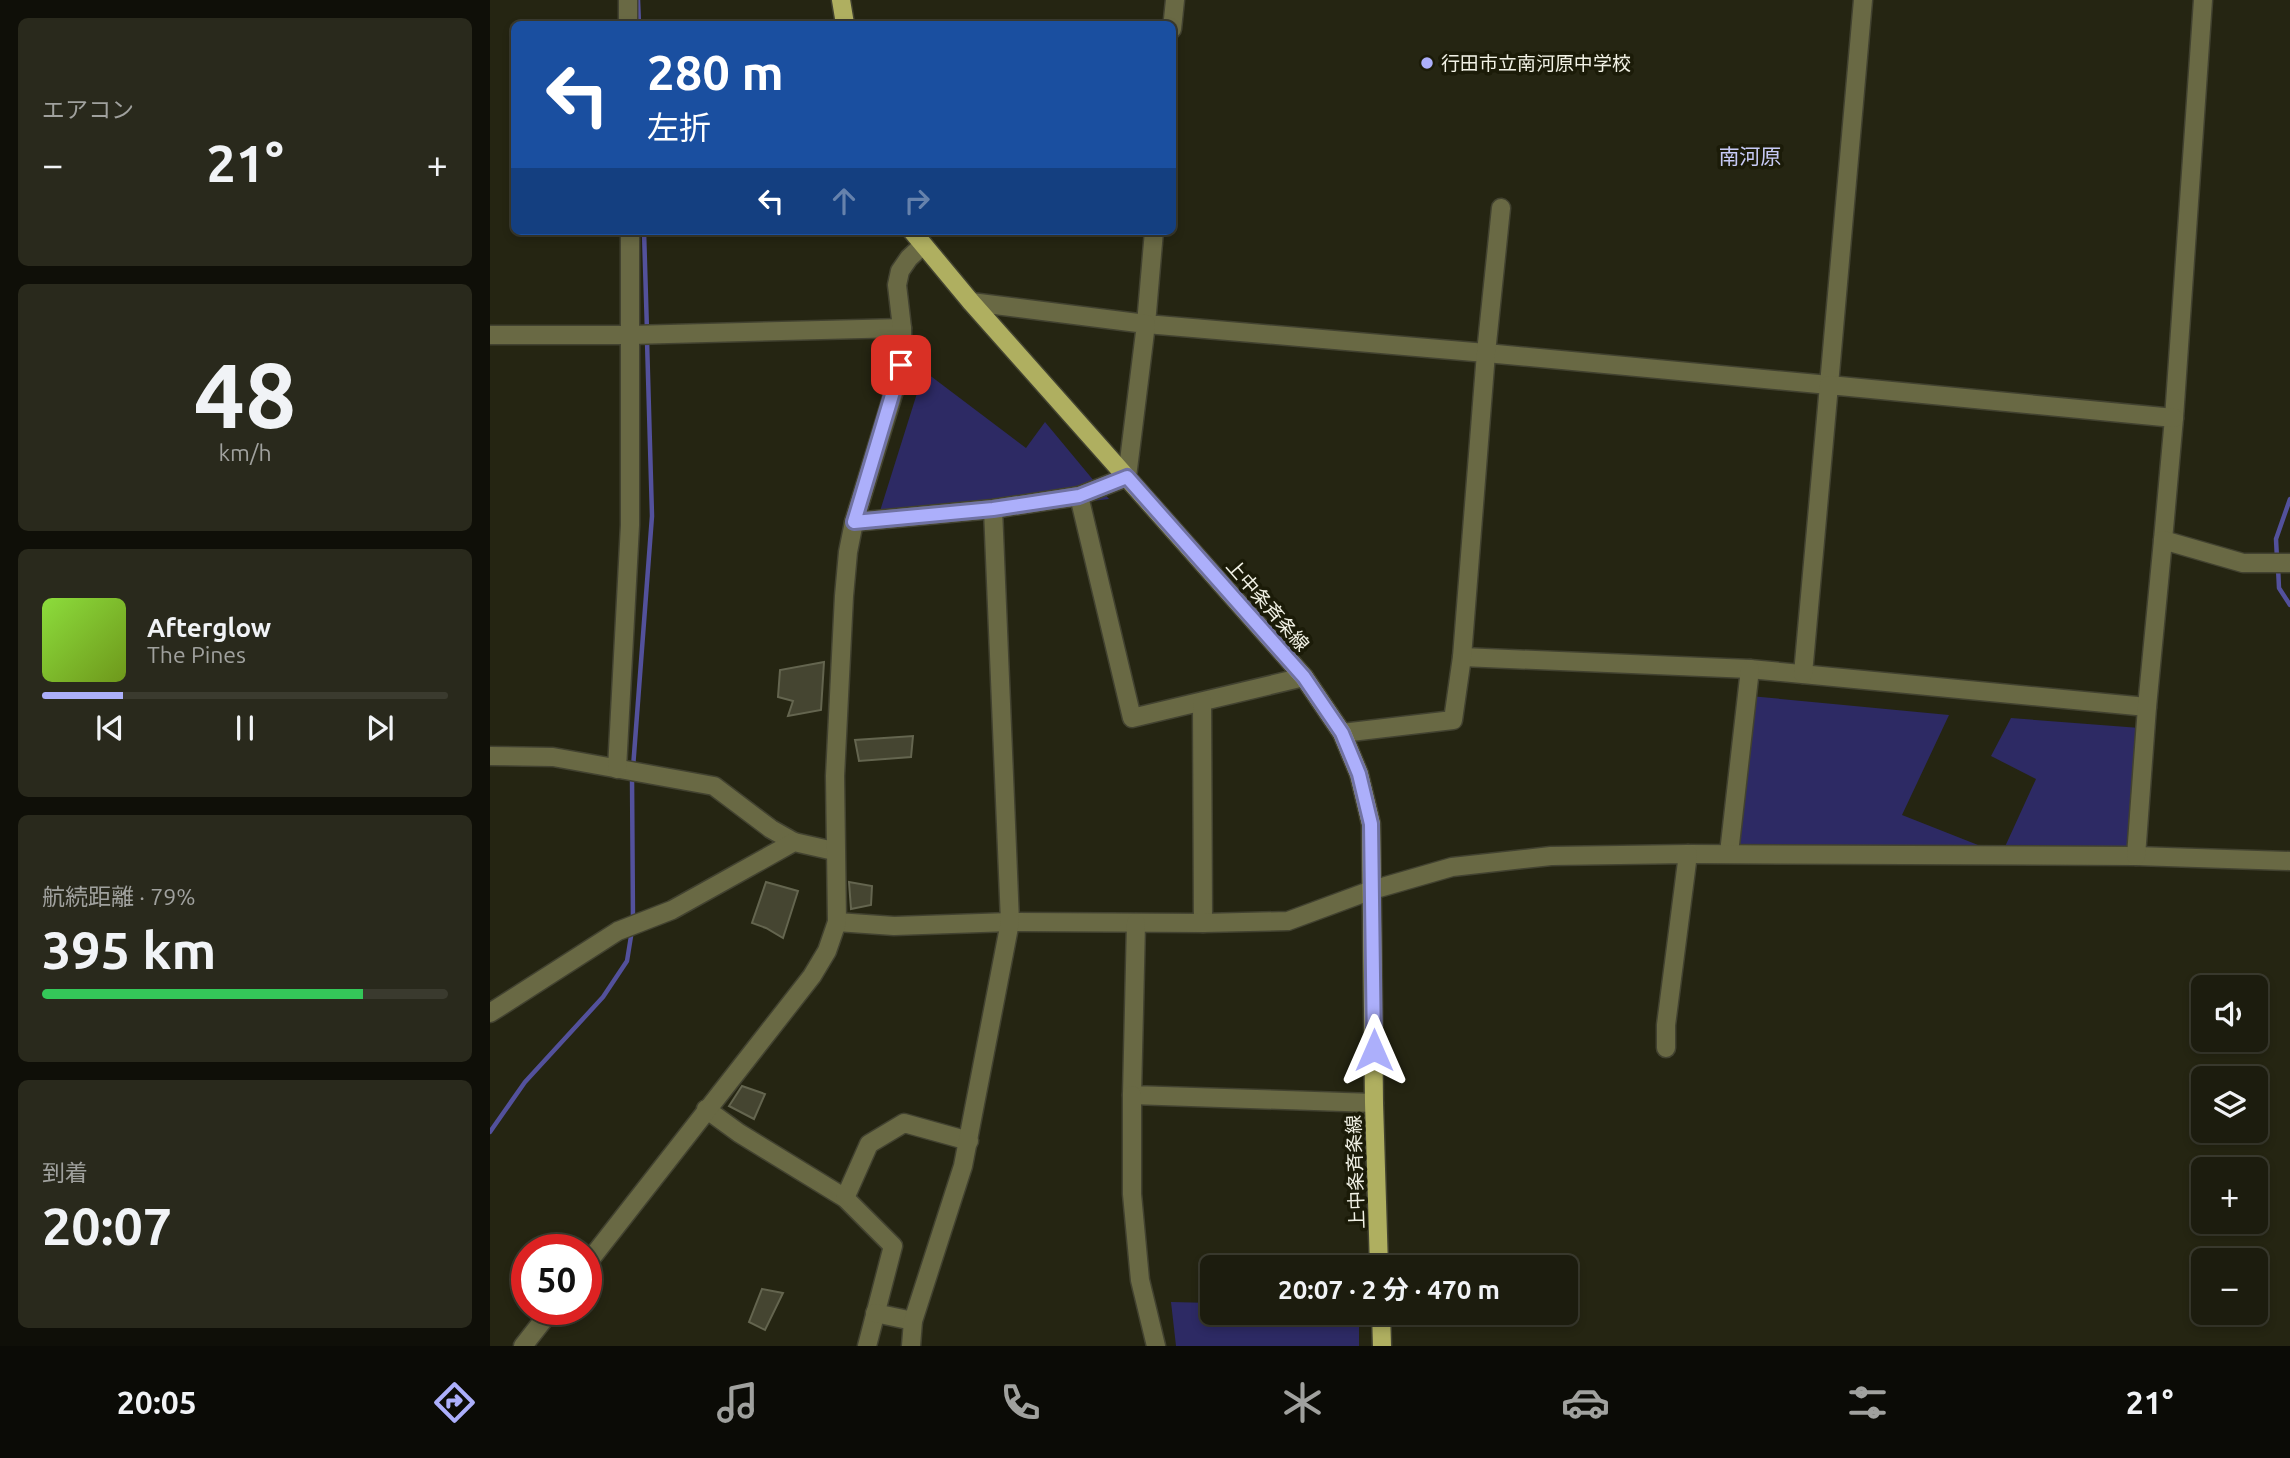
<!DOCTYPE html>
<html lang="ja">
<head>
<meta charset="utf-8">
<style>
  :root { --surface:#1c1c0e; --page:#29291c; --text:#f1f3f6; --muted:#a0a19e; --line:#3a3a2e; --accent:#acaffb }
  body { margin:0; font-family:Ubuntu,"Noto Sans JP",sans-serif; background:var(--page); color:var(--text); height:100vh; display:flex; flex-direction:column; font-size:26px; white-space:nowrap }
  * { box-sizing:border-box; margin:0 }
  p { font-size:23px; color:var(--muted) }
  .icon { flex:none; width:38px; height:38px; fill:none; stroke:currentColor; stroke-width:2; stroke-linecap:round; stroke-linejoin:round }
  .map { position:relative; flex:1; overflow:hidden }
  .drawer { display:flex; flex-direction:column; gap:18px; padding:18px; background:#0f0f08; width:490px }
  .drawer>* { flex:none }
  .top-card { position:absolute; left:21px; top:21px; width:665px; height:214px; border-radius:10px; box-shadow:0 4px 10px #0003,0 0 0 2px var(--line); background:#1a4fa0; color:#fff; overflow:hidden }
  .buttons { position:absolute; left:1701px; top:975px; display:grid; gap:14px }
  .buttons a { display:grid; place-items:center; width:77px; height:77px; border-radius:10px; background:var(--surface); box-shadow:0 4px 10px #0003,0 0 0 2px var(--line); font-size:35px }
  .speed { position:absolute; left:21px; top:1234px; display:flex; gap:14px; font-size:35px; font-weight:700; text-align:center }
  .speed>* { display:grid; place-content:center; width:91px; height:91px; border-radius:50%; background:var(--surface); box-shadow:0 4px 10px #0003,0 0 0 2px var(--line); line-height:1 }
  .speed .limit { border:10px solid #d22; background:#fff; color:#111 }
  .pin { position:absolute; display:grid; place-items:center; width:60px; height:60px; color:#fff; margin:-30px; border-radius:14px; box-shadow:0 4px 10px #0006 }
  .me { position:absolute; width:77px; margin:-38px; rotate:0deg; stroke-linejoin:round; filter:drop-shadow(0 0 5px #0008) }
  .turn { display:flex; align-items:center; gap:24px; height:147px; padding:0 21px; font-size:32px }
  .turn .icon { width:91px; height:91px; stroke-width:2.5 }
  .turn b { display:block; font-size:49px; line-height:60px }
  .lanes { display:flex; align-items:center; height:66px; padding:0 21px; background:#0003; justify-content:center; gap:35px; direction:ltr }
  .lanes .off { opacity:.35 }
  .big { font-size:52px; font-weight:700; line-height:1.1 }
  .drawer .tile { flex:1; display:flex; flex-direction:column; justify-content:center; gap:10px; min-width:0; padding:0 24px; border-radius:10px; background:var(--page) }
  .drawer .dial { align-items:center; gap:0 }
  .dial b { font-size:91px; line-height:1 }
  .song { display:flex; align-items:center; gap:21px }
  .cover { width:84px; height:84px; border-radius:10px; background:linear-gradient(135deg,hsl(90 70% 55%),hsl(80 70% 35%)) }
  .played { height:7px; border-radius:4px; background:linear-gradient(90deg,var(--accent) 20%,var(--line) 20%) }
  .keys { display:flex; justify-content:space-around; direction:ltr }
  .heat { display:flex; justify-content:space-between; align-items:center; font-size:38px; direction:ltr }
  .charge { height:10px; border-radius:5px; background:linear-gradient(90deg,#34c759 79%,var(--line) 0) }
  .trip { position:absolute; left:710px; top:1255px; width:378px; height:70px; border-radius:10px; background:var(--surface); box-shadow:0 4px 10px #0003,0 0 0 2px var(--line); font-weight:700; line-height:70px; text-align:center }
  .tab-bar { display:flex; height:112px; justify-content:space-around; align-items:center; background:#0b0b06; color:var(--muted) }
  .tab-bar .icon { width:49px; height:49px }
  .tab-bar .on { color:var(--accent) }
  .tab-bar b { font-size:32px; color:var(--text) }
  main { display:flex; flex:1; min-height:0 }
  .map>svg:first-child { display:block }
  .green { fill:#2d2a64 }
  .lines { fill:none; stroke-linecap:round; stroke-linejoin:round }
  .stream { stroke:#53519c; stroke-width:4.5 }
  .building { fill:#454531; stroke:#64654f; stroke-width:2 }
  .minor-casing { stroke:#424230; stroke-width:21 }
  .major-casing { stroke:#424230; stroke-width:21 }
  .minor { stroke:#696944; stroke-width:18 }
  .major { stroke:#afaf60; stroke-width:18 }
  .route-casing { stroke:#7072a3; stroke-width:18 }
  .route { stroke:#acaffb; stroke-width:12 }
  .poi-dot { fill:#acaffb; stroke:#1b1b08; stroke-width:2.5 }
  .labels { text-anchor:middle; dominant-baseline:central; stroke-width:7; stroke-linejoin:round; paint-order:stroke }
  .poi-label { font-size:19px; fill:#f1f1e5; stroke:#1b1b08; text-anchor:start }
  .street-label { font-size:19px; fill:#f1f1e5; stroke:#1b1b08 }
  .neighbourhood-label { font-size:21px; fill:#c7caf5; stroke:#1b1b08 }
</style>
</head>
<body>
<main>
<section class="drawer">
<div class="tile"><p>エアコン</p>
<div class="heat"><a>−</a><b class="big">21°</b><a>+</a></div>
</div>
<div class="tile dial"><b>48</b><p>km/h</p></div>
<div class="tile">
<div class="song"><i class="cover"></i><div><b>Afterglow</b><p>The Pines</p></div></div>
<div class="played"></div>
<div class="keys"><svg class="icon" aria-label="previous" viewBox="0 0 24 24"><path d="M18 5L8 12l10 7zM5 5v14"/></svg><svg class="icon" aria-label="pause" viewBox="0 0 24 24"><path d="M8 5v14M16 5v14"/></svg><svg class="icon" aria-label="next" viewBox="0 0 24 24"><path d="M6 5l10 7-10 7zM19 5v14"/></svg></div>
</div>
<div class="tile"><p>航続距離 · 79%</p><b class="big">395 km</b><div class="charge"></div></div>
<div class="tile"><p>到着</p><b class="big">20:07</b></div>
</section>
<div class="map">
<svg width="1800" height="1346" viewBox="0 0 1800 1346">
  <rect width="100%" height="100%" fill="#252512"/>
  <!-- green -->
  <g class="green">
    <polygon points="434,371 536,448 555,422 619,499 385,527"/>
    <polygon points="1260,696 1459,715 1412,815 1488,845 1479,863 1245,859"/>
    <polygon points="1521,718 1650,728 1636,861 1508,862 1546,779 1501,756"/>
    <polygon points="681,1302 723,1303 723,1312 869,1313 869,1346 686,1346"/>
  </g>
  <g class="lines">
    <!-- stream -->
    <g class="stream">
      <polyline points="148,0 149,24"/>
      <polyline points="154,231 157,331"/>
      <polyline points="1787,559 1786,539 1800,499"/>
      <polyline points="1788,567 1789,588 1800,605"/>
      <polyline points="143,768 162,516 157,340"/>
      <polyline points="142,776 143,922"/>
      <polyline points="0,1132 35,1082 113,997 137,961 142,930"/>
    </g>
  </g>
  <!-- building -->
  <g class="building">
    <polygon points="334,662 331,710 298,716 303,701 288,697 290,670"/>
    <polygon points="423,736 421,757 369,761 365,740"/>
    <polygon points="276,882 308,891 293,938 276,928 262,923"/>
    <polygon points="359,882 382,886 381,905 361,909"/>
    <polygon points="252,1086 275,1094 264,1119 239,1106"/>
    <polygon points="272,1289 293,1293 275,1330 259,1322"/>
  </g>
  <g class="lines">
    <!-- minor casing -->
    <g class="minor-casing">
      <g id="minor">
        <polyline points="138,0 138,24"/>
        <polyline points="682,29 685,0"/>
        <polyline points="664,231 656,324 996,353 1339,385 1373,0"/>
        <polyline points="0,335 141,335 412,328"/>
        <polyline points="589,496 642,718 814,677"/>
        <polyline points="364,522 503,509 589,496 637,477 656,324 481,302"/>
        <polyline points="1673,540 1684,418 1713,0"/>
        <polyline points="972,657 1260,669 1657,707"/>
        <polyline points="1313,674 1339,385 1684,418"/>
        <polyline points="712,702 713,923"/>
        <polyline points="852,733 963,720 972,657 996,353 1011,208"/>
        <polyline points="0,756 63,757 224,786 281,829 304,842"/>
        <polyline points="127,769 140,525 140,231"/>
        <polyline points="1239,853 1260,669"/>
        <polyline points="1198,854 1646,856 1800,861"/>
        <polyline points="1646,856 1657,707 1673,540 1753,563 1800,563"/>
        <polyline points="347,922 404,926 520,922 713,923 798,921 882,890 962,867 1061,856 1198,854 1176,1025 1176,1048"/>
        <polyline points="646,923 642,1095 884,1103"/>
        <polyline points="0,1013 128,931 182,910 304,842 344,851"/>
        <polyline points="642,1095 642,1194 650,1280 666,1346"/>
        <polyline points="216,1109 249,1133 355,1198 403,1246 377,1346"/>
        <polyline points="355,1198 379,1144 414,1123 479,1141"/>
        <polyline points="96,1265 322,976 337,951 347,922 345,776 354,596 358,552 364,522 412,365 412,328 407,285 410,271 419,258 433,245"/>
        <polyline points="385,1313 423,1321"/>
        <polyline points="33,1346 62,1309"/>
        <polyline points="421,1346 423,1321 473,1166 520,922 503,509"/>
      </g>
    </g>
    <!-- major casing -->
    <g class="major-casing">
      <g id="major">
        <polyline points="351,0 355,24"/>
        <polyline points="422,231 481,302 814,677 852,733 869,774 881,824 884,1103 889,1267"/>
        <polyline points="891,1312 892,1346"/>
      </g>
    </g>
    <!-- minor -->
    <use href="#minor" class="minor"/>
    <!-- major -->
    <use href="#major" class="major"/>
  </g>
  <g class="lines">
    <!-- route casing -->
    <g class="route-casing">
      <polyline id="route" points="411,365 364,522 503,509 589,496 637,477 814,677 852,733 869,774 881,824 884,1050"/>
    </g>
    <!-- route -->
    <use href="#route" class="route"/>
  </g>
  <!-- markers -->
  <circle class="poi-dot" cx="937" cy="63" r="7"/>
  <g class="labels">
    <!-- poi labels -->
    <g class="poi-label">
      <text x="951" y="63">行田市立南河原中学校</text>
    </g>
    <!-- street labels -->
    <g class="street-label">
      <text transform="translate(778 605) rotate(49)">上中条斉条線</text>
      <text transform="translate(865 1172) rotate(-92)">上中条斉条線</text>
    </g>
    <!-- neighbourhood labels -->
    <g class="neighbourhood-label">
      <text x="1260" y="156">南河原</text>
    </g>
  </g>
</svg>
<div class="buttons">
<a><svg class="icon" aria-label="sound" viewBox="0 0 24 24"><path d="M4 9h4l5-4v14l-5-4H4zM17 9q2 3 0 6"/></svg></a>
<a><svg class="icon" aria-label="layers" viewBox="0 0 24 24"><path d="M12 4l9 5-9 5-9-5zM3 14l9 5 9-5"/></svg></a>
<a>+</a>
<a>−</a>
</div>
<div class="speed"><div class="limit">50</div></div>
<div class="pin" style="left:411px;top:365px;background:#d93025"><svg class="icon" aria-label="arrive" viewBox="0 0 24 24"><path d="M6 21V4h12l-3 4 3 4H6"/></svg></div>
<svg class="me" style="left:884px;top:1050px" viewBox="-20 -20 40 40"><path d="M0-17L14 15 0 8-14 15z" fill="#acaffb" stroke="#fff" stroke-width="4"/></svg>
<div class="trip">20:07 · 2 分 · 470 m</div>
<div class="top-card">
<div class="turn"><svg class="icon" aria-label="left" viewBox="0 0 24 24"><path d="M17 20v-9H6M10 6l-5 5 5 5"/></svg><div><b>280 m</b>左折</div></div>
<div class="lanes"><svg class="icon" aria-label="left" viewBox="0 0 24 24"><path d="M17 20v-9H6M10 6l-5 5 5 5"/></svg><svg class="icon off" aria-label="ahead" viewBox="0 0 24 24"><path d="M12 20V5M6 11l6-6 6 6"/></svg><svg class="icon off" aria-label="right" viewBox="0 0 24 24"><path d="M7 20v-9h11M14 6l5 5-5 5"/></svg></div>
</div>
</div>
</main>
<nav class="tab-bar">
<b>20:05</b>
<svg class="icon on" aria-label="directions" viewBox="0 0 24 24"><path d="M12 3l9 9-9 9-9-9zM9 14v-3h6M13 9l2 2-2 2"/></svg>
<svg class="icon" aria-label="music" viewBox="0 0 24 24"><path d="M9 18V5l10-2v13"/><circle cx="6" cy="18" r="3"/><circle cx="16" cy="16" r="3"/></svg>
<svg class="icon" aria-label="phone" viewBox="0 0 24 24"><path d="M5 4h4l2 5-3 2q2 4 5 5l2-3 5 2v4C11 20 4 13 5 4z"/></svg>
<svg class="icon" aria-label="climate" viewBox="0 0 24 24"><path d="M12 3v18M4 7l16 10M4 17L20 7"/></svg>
<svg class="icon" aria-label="car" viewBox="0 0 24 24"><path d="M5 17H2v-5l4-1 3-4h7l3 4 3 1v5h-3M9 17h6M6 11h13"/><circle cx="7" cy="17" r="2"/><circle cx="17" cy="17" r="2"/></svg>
<svg class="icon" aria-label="filters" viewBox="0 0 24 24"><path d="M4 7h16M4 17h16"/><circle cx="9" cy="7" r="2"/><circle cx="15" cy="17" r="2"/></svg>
<b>21°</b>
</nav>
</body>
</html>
